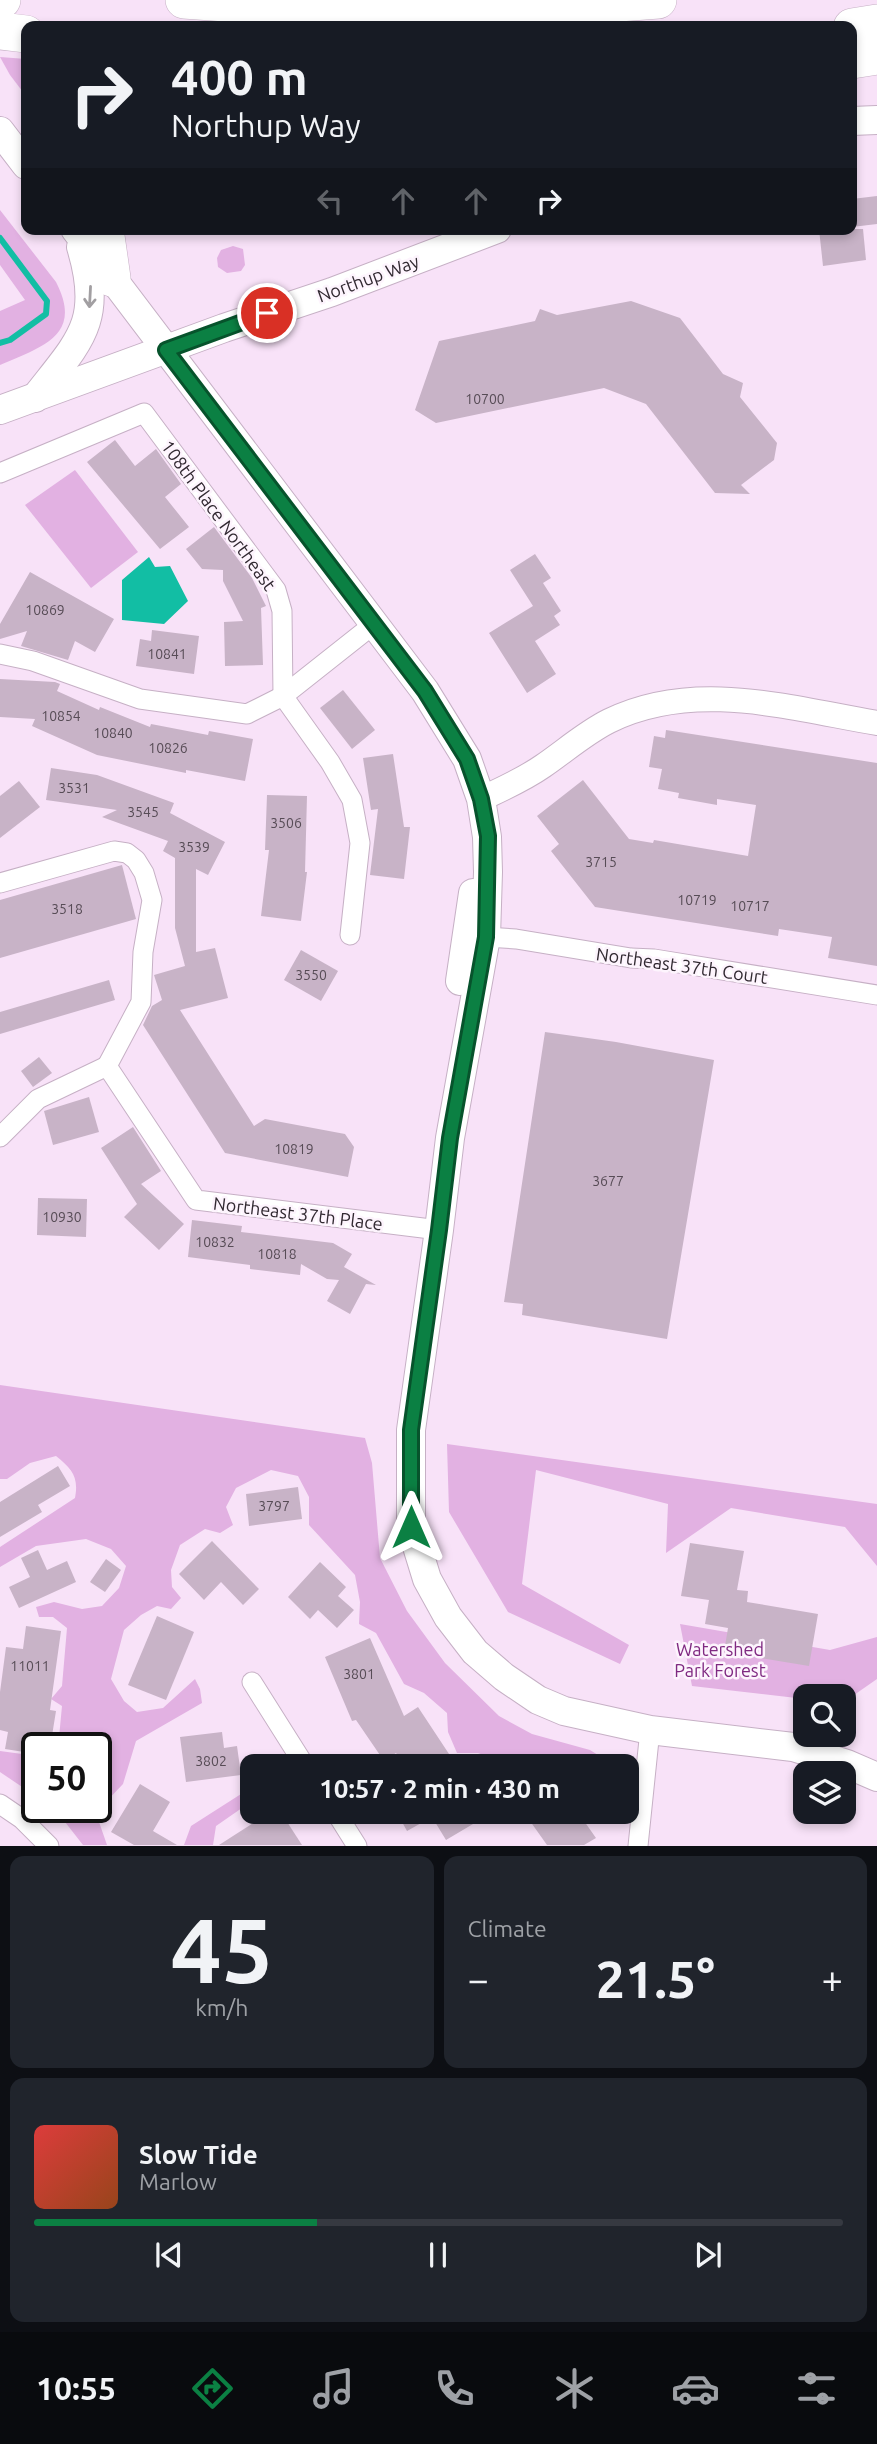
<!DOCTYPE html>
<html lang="en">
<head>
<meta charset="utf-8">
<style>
  :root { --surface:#171b24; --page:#20242c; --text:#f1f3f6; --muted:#9ea1a6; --line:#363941; --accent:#0b8043 }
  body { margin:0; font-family:Ubuntu,sans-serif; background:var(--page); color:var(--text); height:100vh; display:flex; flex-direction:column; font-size:26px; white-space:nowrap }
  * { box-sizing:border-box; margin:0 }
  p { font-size:23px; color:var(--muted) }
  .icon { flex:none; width:38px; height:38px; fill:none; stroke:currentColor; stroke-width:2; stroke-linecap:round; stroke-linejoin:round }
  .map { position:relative; height:1846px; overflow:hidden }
  .side { display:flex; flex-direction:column; gap:10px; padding:10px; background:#0d0f14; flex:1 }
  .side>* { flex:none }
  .guide { position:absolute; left:21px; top:21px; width:836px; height:214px; border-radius:14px; box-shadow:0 4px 10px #0003; background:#171b24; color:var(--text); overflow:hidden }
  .buttons { position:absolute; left:793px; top:1684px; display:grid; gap:14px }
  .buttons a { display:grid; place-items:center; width:63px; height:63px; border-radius:14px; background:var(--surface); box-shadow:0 4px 10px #0003; font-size:35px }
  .speed { position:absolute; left:21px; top:1732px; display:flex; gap:14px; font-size:35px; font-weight:700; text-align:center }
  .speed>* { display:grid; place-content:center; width:91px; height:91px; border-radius:50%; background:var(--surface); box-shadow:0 4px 10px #0003; line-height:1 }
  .speed .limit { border:4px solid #111; border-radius:10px; background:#fff; color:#111 }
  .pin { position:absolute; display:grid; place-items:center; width:60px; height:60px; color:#fff; margin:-30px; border:4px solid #fff; border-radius:50%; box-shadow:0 2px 7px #0007 }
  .me { position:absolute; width:77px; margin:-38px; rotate:0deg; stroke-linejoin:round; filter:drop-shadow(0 0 5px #0008) }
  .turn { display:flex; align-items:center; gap:24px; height:147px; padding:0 35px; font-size:32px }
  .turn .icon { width:91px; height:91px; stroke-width:2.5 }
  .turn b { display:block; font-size:49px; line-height:60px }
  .lanes { display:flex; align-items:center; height:66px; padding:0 35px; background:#0003; justify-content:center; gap:35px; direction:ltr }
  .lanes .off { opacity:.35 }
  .big { font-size:52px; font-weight:700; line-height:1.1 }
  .side .card { flex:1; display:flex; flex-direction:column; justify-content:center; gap:10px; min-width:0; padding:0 24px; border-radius:14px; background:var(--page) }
  .side .dial { align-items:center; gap:0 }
  .dial b { font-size:91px; line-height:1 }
  .song { display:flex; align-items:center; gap:21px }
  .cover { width:84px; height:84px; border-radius:10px; background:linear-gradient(135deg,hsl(0 70% 55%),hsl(20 70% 35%)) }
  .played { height:7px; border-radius:4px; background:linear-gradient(90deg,var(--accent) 35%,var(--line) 35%) }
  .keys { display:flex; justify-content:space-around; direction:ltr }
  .heat { display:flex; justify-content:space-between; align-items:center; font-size:38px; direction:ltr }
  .side .tiles { flex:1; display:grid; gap:10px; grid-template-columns:1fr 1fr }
  .card:last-child { grid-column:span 2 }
  .trip { position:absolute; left:240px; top:1754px; width:399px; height:70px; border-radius:14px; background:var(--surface); box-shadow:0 4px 10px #0003; font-weight:700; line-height:70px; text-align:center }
  .tabs { display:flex; height:112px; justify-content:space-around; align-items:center; background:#090b0e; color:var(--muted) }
  .tabs .icon { width:49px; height:49px }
  .tabs .selected { color:var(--accent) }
  .tabs b { font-size:32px; color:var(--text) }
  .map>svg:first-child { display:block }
  .green { fill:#e2b1e2 }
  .water { fill:#12bea4 }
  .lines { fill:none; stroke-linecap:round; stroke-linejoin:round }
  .stream { stroke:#12bea4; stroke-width:6 }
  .building { fill:#c8b3c7 }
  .minor-casing { stroke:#c6b0c5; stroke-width:21 }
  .tertiary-casing { stroke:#c6b0c5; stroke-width:26 }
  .secondary-casing { stroke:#c6b0c5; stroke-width:30 }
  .motorway-casing { stroke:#c6b0c5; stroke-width:38 }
  .minor { stroke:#fff; stroke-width:19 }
  .tertiary { stroke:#fff; stroke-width:24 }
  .secondary { stroke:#fff; stroke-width:28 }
  .motorway { stroke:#fff; stroke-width:37 }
  .oneway { stroke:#a29fa2 }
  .route-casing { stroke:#07532c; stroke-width:18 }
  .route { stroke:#0b8043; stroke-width:12 }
  .labels { text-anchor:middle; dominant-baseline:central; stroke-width:5; stroke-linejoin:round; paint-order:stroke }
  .number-label { font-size:14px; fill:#574c56 }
  .street-label { font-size:18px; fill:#312931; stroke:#fdf4fd }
  .park-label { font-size:18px; fill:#7f2981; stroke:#fdf4fd }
</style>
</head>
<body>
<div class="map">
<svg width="877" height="1846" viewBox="0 0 877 1846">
  <rect width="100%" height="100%" fill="#f8e2f8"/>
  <!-- green -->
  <g class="green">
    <polygon points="0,57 26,59 26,96 10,75"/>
    <path d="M0,210l56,72c28,54 -15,65 -56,83v-54l25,-11 -25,-35z"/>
    <polygon points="233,246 243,249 245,265 241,271 227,273 218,267 217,258 221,250"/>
    <polygon points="75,470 138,552 91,588 25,505"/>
    <path d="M0,1385l365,53 7,25 8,95 27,53 38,52 54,53 33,18 58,16 16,10 1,6h-58l-8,-6 -22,4 -17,-2 -24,-9h-21l-9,-21 -1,-19 -23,-20 -20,-9 -28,-51 -17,-9 1,-22 -5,-27 -46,-50v-28l-11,-21 -27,-6 -35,18 -10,19 7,18 -13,8 -15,-4 -25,16 -9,25 1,17 9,11 -10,11 -14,-3 -16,9 -17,15 -13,49 13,22 13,11 26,-4 32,-29 5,10 2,14 -66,38 -13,43 -20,21 -5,14 9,26h-24l-25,-32 -7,-5h45v-60h-38l4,-42 -11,-7 11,-13 5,-58 -14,-11h-14l-3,-10 18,-5 28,7 20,-3 17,-18 7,-22 -15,-17 -25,-10 -50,7 -36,21v-20l75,-49c4,-21 -3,-29 -19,-42l-26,7 -23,16h-7z"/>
    <polygon points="447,1444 877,1504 877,1566 845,1527 731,1508 666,1553 668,1504 536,1470 522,1584 629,1645 620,1664 508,1612 449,1512"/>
    <polygon points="680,1624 830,1650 877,1637 877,1679 844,1702 844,1696 805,1696 805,1699 692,1686"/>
    <polygon points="0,1751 37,1756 37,1797 0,1772"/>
    <polygon points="252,1787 252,1801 216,1826 213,1845 184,1845 191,1826"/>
  </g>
  <!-- water -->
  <polygon class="water" points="149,557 155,567 170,566 188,601 164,624 122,620 122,580"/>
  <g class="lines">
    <!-- stream -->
    <polyline class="stream" points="0,238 47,301 46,314 10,340 0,343"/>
  </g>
  <!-- building -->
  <g class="building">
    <polygon points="877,196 877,224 852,227 852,199"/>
    <polygon points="819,229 863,229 866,260 823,266"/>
    <polygon points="631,301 680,318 723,374 743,383 740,397 777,443 774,460 741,485 750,494 715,493 646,404 604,388 436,423 415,410 439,341 535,321 540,309 557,315"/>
    <polygon points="115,440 135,466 156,449 181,484 165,497 189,527 160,549 87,462"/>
    <polygon points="214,527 252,578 266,606 261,608 263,665 225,666 224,622 243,621 223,581 223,570 202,569 186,549"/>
    <polygon points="535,554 551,578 543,583 561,611 554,616 560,625 535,641 556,674 527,693 489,633 533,606 510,570"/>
    <polygon points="30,572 114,619 95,652 75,641 68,660 21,646 27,631 0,639 0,624"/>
    <polygon points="152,630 199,636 194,674 136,666 140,639 151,641"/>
    <polygon points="0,679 55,682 60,684 57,691 99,710 100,707 150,727 151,724 208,735 209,731 253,739 245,781 186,770 186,773 97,755 32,726 35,719 0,717"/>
    <polygon points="343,690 375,730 352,749 320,708"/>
    <polygon points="666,730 877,763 877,966 828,958 832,937 779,929 778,936 595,907 551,851 559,844 537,816 583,780 629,839 653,843 654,840 748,856 756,805 717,799 717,805 678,798 679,793 658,789 662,769 649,767 654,736 665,738"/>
    <polygon points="393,754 404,827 410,827 404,879 370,875 378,809 371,810 363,758"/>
    <polygon points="51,768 97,775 174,803 170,813 225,842 208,875 196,869 196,952 215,948 228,998 180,1010 254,1126 265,1119 345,1134 354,1147 348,1177 225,1153 143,1025 152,1006 162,1000 154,975 185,966 175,928 175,858 163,851 168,841 102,817 117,810 46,800"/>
    <polygon points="19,781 40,807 0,838 0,796"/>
    <polygon points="267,795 307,796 305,872 307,872 301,921 261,916 269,850 265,850"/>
    <polygon points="122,865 136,919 0,958 0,900"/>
    <polygon points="301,950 338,971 321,1001 284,980"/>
    <polygon points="109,980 115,1000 0,1034 0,1012"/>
    <polygon points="545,1032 616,1042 714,1060 667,1339 522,1315 523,1304 504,1302"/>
    <polygon points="39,1057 52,1073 33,1087 21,1071"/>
    <polygon points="89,1097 99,1132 53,1145 44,1111"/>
    <polygon points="133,1127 161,1171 141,1184 184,1224 159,1250 124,1217 137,1204 101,1148"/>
    <polygon points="38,1198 87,1199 86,1237 37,1235"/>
    <polygon points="192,1220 242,1226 241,1232 333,1243 352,1254 344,1267 376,1285 366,1284 350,1314 327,1301 339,1280 327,1279 301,1264 300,1275 250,1269 250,1265 188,1257"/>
    <polygon points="58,1466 70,1486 38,1505 42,1512 0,1537 0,1502"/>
    <polygon points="298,1487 302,1519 249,1526 246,1494"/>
    <polygon points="212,1541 259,1589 243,1605 221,1582 204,1600 179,1574"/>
    <polygon points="690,1543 744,1551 737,1590 748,1591 747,1602 818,1614 809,1666 724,1652 728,1628 705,1624 709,1600 681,1596"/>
    <polygon points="38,1550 47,1570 67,1561 76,1582 19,1608 9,1587 30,1577 21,1558"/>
    <polygon points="106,1559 121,1570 105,1592 90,1582"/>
    <polygon points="320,1562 346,1587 338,1596 354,1610 337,1628 318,1610 310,1619 288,1597"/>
    <polygon points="157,1616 194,1632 166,1700 128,1685"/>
    <polygon points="26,1626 61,1631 50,1710 56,1711 50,1748 37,1748 37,1754 5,1749 8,1732 0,1730 0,1692 6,1647 23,1649"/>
    <polygon points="370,1638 404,1716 418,1707 451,1757 437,1766 405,1766 396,1753 384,1761 356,1720 352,1721 325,1657"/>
    <polygon points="222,1732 224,1748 237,1746 241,1775 186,1782 180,1737"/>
    <polygon points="140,1784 170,1802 153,1831 177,1845 134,1845 111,1832"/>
    <polygon points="272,1811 280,1811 302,1845 219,1845"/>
    <polygon points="396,1811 495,1811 446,1840 432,1817 407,1831"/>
    <polygon points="529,1811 577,1811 596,1838 584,1845 547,1845 530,1821 534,1819"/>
  </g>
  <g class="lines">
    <!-- minor casing -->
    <g class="minor-casing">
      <g id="minor">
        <polyline points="0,473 144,413 276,590 282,611 283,696 330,762 352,800 360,843 350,935"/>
        <polyline points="0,654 33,661 140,699 247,714 283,696 374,624"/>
        <polyline points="0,883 114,851 127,853 136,860 144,873 152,900 143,952 141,1002 107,1066"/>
        <polyline points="486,937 516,939 631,958 654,959 877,995"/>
        <polyline points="0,1137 38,1099 107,1066 196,1200 439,1230"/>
        <polyline points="252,1682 305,1766"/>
        <polyline points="0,1804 22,1819 49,1846"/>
        <polyline points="335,1811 357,1846"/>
        <polyline points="638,1846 650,1730"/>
      </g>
    </g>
    <!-- tertiary casing -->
    <g class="tertiary-casing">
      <path id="tertiary" d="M481,799c21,-10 42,-19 62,-33 22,-15 42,-33 66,-45 85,-42 180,-13 268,2"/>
    </g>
    <!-- secondary casing -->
    <g class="secondary-casing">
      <g id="secondary">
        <polyline points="852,121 877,120"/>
        <polyline points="0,131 26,165"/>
        <polyline points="75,229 425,691 467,759 481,799 487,837 488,872 486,937 450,1138 439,1230 411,1430 411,1527 427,1579 448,1617 475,1652 504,1677 538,1700 564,1711 650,1730 793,1747 847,1764 877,1777"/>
        <path d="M35,398c44,-57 69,-75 46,-151"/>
        <polyline points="0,410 224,328 332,292 497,229"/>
        <polyline points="460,981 473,893"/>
      </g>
    </g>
    <!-- motorway casing -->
    <g class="motorway-casing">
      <g id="motorway">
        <path d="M184,0c157,12 317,13 474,0"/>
        <polyline points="0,1 2,0"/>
        <polyline points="852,27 877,23"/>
        <polyline points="0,31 26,34"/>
        <polyline points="852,60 877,56"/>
        <polyline points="105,229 112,278"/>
      </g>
    </g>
    <!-- minor -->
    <use href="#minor" class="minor"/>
    <!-- tertiary -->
    <use href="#tertiary" class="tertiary"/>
    <!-- secondary -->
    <use href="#secondary" class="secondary"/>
    <!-- motorway -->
    <use href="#motorway" class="motorway"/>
  </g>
  <!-- one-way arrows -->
  <defs><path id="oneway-shaft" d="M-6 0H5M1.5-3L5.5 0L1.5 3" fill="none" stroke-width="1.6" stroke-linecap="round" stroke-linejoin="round" transform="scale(1.75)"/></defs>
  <use class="oneway" href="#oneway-shaft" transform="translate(90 297) rotate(93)"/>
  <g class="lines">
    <!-- route casing -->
    <g class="route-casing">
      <polyline id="route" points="267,313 166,350 425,691 467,759 481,799 488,836 486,937 450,1138 439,1230 411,1430 411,1527"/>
    </g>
    <!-- route -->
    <use href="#route" class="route"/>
  </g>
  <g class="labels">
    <!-- number labels -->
    <g class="number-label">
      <text x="485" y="399">10700</text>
      <text x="45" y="610">10869</text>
      <text x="167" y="654">10841</text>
      <text x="61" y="716">10854</text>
      <text x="113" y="733">10840</text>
      <text x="168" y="748">10826</text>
      <text x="74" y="788">3531</text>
      <text x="143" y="812">3545</text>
      <text x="286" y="823">3506</text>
      <text x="194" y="847">3539</text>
      <text x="601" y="862">3715</text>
      <text x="697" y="900">10719</text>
      <text x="750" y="906">10717</text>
      <text x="67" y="909">3518</text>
      <text x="311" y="975">3550</text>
      <text x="294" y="1149">10819</text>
      <text x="608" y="1181">3677</text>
      <text x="62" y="1217">10930</text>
      <text x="215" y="1242">10832</text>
      <text x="277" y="1254">10818</text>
      <text x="274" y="1506">3797</text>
      <text x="30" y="1666">11011</text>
      <text x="359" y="1674">3801</text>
      <text x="211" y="1761">3802</text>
    </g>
    <!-- street labels -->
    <g class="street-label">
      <text transform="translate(368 278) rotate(-20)">Northup Way</text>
      <text transform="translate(219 515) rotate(54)">108th Place Northeast</text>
      <text transform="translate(682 965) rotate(8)">Northeast 37th Court</text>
      <text transform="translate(298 1213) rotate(7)">Northeast 37th Place</text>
    </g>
    <!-- park labels -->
    <g class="park-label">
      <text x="720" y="1649">Watershed<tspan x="720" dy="21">Park Forest</tspan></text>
    </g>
  </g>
</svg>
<div class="buttons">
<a><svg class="icon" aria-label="search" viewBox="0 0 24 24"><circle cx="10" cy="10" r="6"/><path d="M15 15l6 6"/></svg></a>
<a><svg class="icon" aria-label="layers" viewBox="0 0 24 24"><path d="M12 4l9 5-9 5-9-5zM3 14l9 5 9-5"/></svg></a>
</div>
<div class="speed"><div class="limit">50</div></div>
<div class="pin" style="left:267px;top:313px;background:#d93025"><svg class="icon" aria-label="arrive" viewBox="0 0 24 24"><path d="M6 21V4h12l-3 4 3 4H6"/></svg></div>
<svg class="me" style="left:411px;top:1527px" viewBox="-20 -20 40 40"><path d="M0-17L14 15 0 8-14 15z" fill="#0b8043" stroke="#fff" stroke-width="4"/></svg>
<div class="trip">10:57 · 2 min · 430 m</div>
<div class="guide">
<div class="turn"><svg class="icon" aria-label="right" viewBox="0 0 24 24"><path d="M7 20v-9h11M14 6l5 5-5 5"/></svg><div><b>400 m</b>Northup Way</div></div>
<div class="lanes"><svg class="icon off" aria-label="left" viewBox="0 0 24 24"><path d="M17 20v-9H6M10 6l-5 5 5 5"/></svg><svg class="icon off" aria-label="ahead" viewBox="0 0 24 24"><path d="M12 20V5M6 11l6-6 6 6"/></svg><svg class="icon off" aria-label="ahead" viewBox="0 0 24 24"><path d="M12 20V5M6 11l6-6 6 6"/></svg><svg class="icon" aria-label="right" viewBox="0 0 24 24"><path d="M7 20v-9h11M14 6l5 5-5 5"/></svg></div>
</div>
</div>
<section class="side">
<div class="tiles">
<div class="card dial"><b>45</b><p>km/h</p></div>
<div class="card"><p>Climate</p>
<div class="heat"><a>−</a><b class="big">21.5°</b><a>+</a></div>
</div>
<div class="card">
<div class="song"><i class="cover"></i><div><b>Slow Tide</b><p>Marlow</p></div></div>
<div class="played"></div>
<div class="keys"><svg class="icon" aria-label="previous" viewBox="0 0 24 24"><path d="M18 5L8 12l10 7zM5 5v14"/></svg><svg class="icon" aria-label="pause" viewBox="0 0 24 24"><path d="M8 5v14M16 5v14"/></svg><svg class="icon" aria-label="next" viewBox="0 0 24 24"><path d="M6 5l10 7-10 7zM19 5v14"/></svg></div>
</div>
</div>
</section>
<nav class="tabs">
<b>10:55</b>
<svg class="icon selected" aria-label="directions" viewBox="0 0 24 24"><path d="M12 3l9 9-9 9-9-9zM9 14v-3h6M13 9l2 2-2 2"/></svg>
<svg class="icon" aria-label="music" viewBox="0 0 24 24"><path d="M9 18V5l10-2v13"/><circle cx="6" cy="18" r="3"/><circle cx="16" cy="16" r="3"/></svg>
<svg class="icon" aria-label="phone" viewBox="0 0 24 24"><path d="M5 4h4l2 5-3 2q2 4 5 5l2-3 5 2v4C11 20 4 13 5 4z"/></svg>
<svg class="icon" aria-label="climate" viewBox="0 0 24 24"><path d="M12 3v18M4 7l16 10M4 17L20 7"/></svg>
<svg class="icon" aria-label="car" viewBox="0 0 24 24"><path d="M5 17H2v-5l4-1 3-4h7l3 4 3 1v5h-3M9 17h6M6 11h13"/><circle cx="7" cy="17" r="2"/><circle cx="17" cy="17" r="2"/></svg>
<svg class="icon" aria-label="filters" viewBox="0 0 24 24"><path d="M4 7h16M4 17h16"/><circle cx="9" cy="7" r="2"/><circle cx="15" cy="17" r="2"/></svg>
</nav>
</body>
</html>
